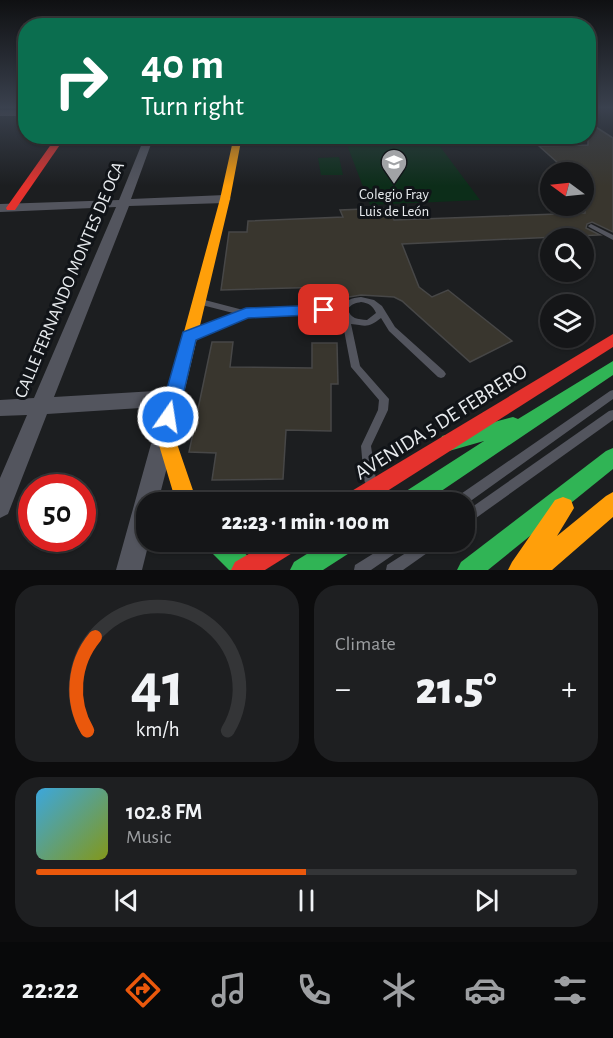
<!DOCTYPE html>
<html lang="en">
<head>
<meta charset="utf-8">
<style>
  :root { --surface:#151618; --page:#1e1f21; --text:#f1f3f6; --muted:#9d9fa2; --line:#343537; --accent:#ea580c }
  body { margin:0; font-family:"Alegreya Sans",sans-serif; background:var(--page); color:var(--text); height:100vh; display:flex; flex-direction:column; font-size:22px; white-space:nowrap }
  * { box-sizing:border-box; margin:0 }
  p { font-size:20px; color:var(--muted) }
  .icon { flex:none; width:33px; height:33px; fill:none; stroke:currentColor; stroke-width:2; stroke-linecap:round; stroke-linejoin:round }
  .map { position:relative; height:570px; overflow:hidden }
  .details { display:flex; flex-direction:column; gap:15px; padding:15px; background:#0c0c0d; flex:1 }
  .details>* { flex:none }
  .guide { position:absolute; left:18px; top:18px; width:578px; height:126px; border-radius:24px; box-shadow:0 2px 4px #0004,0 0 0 2px var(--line); background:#0b6e4f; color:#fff; overflow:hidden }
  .needle { width:39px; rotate:285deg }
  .buttons { position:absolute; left:540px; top:162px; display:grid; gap:12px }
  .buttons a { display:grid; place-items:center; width:54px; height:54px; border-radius:50%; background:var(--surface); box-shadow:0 2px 4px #0004,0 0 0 2px var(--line); font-size:30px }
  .speed { position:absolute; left:18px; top:474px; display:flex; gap:12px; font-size:30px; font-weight:700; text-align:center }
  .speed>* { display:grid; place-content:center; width:78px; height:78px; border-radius:50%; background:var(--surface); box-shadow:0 2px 4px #0004,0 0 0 2px var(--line); line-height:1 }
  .speed .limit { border:9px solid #d22; background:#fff; color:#111 }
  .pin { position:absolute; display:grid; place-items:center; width:51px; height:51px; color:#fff; margin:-26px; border-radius:12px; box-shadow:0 3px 9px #0006 }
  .me { position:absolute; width:66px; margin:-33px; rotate:13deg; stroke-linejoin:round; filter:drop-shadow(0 0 4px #0008) }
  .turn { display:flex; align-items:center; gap:21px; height:126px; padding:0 24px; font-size:27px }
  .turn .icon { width:78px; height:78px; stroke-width:2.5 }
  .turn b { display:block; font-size:42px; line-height:51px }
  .big { font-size:45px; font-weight:800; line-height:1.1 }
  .details .card { flex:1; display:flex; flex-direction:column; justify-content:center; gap:9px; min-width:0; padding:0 21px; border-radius:24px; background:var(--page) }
  .details .dial { align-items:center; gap:0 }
  .dial svg { height:156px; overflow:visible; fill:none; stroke:var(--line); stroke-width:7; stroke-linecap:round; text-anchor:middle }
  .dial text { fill:var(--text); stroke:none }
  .song { display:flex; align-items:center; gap:18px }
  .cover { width:72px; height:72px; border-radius:9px; background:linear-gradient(135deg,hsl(200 70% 55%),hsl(70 70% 35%)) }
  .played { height:6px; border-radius:3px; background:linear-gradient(90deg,var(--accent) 50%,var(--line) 50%) }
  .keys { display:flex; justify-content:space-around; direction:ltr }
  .heat { display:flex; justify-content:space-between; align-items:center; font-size:33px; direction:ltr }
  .details .tiles { flex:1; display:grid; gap:15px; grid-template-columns:1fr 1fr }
  .card:last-child { grid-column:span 2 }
  .trip { position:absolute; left:136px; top:492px; width:339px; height:60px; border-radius:24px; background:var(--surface); box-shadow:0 2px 4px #0004,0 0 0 2px var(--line); font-weight:800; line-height:60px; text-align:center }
  .tabs { display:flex; height:96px; justify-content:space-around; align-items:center; background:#08090a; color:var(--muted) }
  .tabs .icon { width:42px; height:42px }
  .tabs .selected { color:var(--accent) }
  .tabs b { font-size:27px; color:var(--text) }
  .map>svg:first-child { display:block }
  .green { fill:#0c2d19 }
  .building { fill:#39362e; stroke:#474747; stroke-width:1.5 }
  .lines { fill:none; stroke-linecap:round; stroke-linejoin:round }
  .lane { fill:#53555e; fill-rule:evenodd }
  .street { fill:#53555e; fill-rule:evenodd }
  .fast { fill:#30b455; fill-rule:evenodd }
  .slow { fill:#ff9f0a; fill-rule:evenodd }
  .jam { fill:#e5322d; fill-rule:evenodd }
  .route { fill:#1a73e8; stroke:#114b97; stroke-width:1.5 }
  .labels { text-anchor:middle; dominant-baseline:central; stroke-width:6; stroke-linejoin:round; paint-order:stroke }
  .far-poi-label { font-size:15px; fill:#e8ebee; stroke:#111418 }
  .street-label { font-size:18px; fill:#e8ebee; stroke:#111418 }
  .near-street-label { font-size:21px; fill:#e8ebee; stroke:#111418 }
</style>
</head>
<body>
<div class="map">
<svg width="613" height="570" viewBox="0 0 613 570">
  <rect width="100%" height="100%" fill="#1c1e20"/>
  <!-- green -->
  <g class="green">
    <polygon points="344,137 433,137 480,200 370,205"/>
    <polygon points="339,157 343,175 321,175 318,158"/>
  </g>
  <!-- building -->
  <g class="building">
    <polygon points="588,122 613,138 613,232 592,222 587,224 586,228 600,235 402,244 419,287 432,297 448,290 512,341 470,362 402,301 394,297 361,295 349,297 327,291 329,287 221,290 229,232 247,232 248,221 343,217 340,210 389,208 394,220 585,213 584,172 568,172 539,146 588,145"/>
    <polygon points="212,342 233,342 230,367 312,368 312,343 337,343 338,384 331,384 331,431 286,430 283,479 212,480 216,453 189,452"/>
  </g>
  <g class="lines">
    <!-- lane -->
    <g class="lane">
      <polygon points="591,224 613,235 613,240 589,227 588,226"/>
      <path d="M361,297l13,3 8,6 13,21 49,44 2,3 -2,3 -3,1 -3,-1 -49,-46 -8,-13c-13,10 -14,8 -30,6l9,42 29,33 -1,11 -17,36 5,34 -2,4 -4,1 -4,-1 -2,-4 -3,-34 17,-36 1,-10 -28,-33 -11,-58c6,-9 11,-11 21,-12zM361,302c8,1 12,4 15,11l-9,7c-9,-1 -17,-1 -19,-11 3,-5 8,-6 13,-7z"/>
      <polygon points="201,299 247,311 324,307 328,310 324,313 246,317 197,335 194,334 193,332 194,330 237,314 198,304 197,302"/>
      <polygon points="613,390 613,399 465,505 465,502 453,502 455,498 610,391"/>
      <polygon points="613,410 613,420 469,523 465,525 465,512 609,411"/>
      <polygon points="392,542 408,542 406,546 371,570 354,570 355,565"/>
      <polygon points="423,542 439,542 437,546 403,570 386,570 387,565"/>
    </g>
    <!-- street -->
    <g class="street">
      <rect x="0" y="110" width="26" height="6"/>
      <polygon points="145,136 154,136 131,199 225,195 231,199 225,203 129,206 54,397 172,390 179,392 182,398 179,404 172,406 47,414 8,514 0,518 0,478 27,415 0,416 0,400 34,398 116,207 0,212 0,204 119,200"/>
      <polygon points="162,434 169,437 173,444 158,502 147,502 147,542 149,542 142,570 116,570 151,444 155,437"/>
    </g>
    <!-- fast -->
    <g class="fast">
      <polygon points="613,361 613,375 425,502 397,502 400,495 484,441 449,451 442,448 440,442 442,436 513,417 518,419"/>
      <polygon points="613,448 613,469 488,570 457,570 461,562 606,451"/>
      <polygon points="206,542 233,542 253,561 256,570 229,570 209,550"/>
      <polygon points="326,542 357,542 354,550 323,570 290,570 294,562"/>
    </g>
    <!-- slow -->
    <g class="slow">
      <polygon points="234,136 242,136 230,199 174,435 197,502 176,502 156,435 220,199"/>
      <polygon points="613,492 613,517 552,570 508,570 512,562 555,500 563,497 571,500 574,508 557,536 606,496"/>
    </g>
    <!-- jam -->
    <g class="jam">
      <polygon points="57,136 66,136 15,210 7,210 6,208"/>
      <polygon points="613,334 613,347 370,502 342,502 345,495"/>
      <polygon points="269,542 300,542 297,550 265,570 231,570 235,562"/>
    </g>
  </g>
  <!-- sky -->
  <linearGradient id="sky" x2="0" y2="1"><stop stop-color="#0f1012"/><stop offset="0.58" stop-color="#3a414e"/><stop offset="1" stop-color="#3a414e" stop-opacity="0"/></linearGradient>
  <rect width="613" height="186" fill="url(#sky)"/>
  <!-- route -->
  <polygon class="route" points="324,305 331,310 329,314 248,318 196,340 178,417 175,422 168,425 162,422 159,417 183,332 246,308"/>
  <!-- icons -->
  <defs>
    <g id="school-pin" transform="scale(1.35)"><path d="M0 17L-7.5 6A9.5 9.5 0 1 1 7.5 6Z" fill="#a1a3a6" stroke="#111418"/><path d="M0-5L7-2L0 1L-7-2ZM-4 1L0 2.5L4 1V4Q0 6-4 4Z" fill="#fff"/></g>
  </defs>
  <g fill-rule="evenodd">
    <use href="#school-pin" x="394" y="162"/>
  </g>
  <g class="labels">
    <!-- far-poi labels -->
    <g class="far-poi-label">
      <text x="394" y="194">Colegio Fray<tspan x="394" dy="17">Luis de León</tspan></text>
    </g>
    <!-- street labels -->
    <g class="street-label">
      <text transform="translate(70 280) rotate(-67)">CALLE FERNANDO MONTES DE OCA</text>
    </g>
    <!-- near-street labels -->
    <g class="near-street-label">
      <text transform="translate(441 422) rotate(-32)">AVENIDA 5 DE FEBRERO</text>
    </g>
  </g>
</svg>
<div class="buttons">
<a><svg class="needle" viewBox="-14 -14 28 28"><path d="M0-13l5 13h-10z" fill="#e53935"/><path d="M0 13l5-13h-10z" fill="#9d9fa2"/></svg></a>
<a><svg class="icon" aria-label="search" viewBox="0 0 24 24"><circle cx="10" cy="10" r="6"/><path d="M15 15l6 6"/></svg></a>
<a><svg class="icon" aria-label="layers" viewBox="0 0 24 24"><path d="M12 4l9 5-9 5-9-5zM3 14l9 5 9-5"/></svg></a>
</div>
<div class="speed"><div class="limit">50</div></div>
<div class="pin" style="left:324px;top:310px;background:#d93025"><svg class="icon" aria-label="arrive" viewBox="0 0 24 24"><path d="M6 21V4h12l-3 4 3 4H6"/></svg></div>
<svg class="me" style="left:168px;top:417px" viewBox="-20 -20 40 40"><circle r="17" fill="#1a73e8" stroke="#fff" stroke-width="3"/><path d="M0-11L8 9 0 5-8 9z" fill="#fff"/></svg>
<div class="trip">22:23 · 1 min · 100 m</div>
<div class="guide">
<div class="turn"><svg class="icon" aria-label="right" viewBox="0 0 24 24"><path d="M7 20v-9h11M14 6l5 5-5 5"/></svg><div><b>40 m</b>Turn right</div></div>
</div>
</div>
<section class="details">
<div class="tiles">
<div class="card dial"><svg viewBox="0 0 100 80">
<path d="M14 69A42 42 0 1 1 86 69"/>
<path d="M14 69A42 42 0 0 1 18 21" stroke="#ea580c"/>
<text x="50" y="56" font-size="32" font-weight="700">41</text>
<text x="50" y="72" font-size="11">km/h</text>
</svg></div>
<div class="card"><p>Climate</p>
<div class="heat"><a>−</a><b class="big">21.5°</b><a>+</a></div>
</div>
<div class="card">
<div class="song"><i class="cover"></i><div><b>102.8 FM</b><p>Music</p></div></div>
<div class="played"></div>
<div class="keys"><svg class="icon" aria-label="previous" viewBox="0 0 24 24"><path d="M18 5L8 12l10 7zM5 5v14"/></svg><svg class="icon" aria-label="pause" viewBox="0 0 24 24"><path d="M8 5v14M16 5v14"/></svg><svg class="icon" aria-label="next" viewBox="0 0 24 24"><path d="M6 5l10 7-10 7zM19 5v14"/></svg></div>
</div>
</div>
</section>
<nav class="tabs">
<b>22:22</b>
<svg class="icon selected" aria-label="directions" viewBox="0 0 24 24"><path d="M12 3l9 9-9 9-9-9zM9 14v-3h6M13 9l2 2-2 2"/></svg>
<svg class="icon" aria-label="music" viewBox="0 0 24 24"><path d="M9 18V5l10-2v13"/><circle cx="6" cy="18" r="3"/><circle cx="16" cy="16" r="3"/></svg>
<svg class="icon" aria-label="phone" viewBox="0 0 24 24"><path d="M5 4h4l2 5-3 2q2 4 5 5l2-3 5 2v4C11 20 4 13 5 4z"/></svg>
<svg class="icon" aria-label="climate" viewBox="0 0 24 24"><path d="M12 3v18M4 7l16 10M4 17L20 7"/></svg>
<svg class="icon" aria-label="car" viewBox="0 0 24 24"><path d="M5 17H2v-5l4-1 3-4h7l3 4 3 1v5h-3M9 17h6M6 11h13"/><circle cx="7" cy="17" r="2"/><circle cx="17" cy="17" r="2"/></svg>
<svg class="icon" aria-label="filters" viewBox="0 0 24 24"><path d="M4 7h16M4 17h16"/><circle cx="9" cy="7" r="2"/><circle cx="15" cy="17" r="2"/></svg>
</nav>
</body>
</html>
